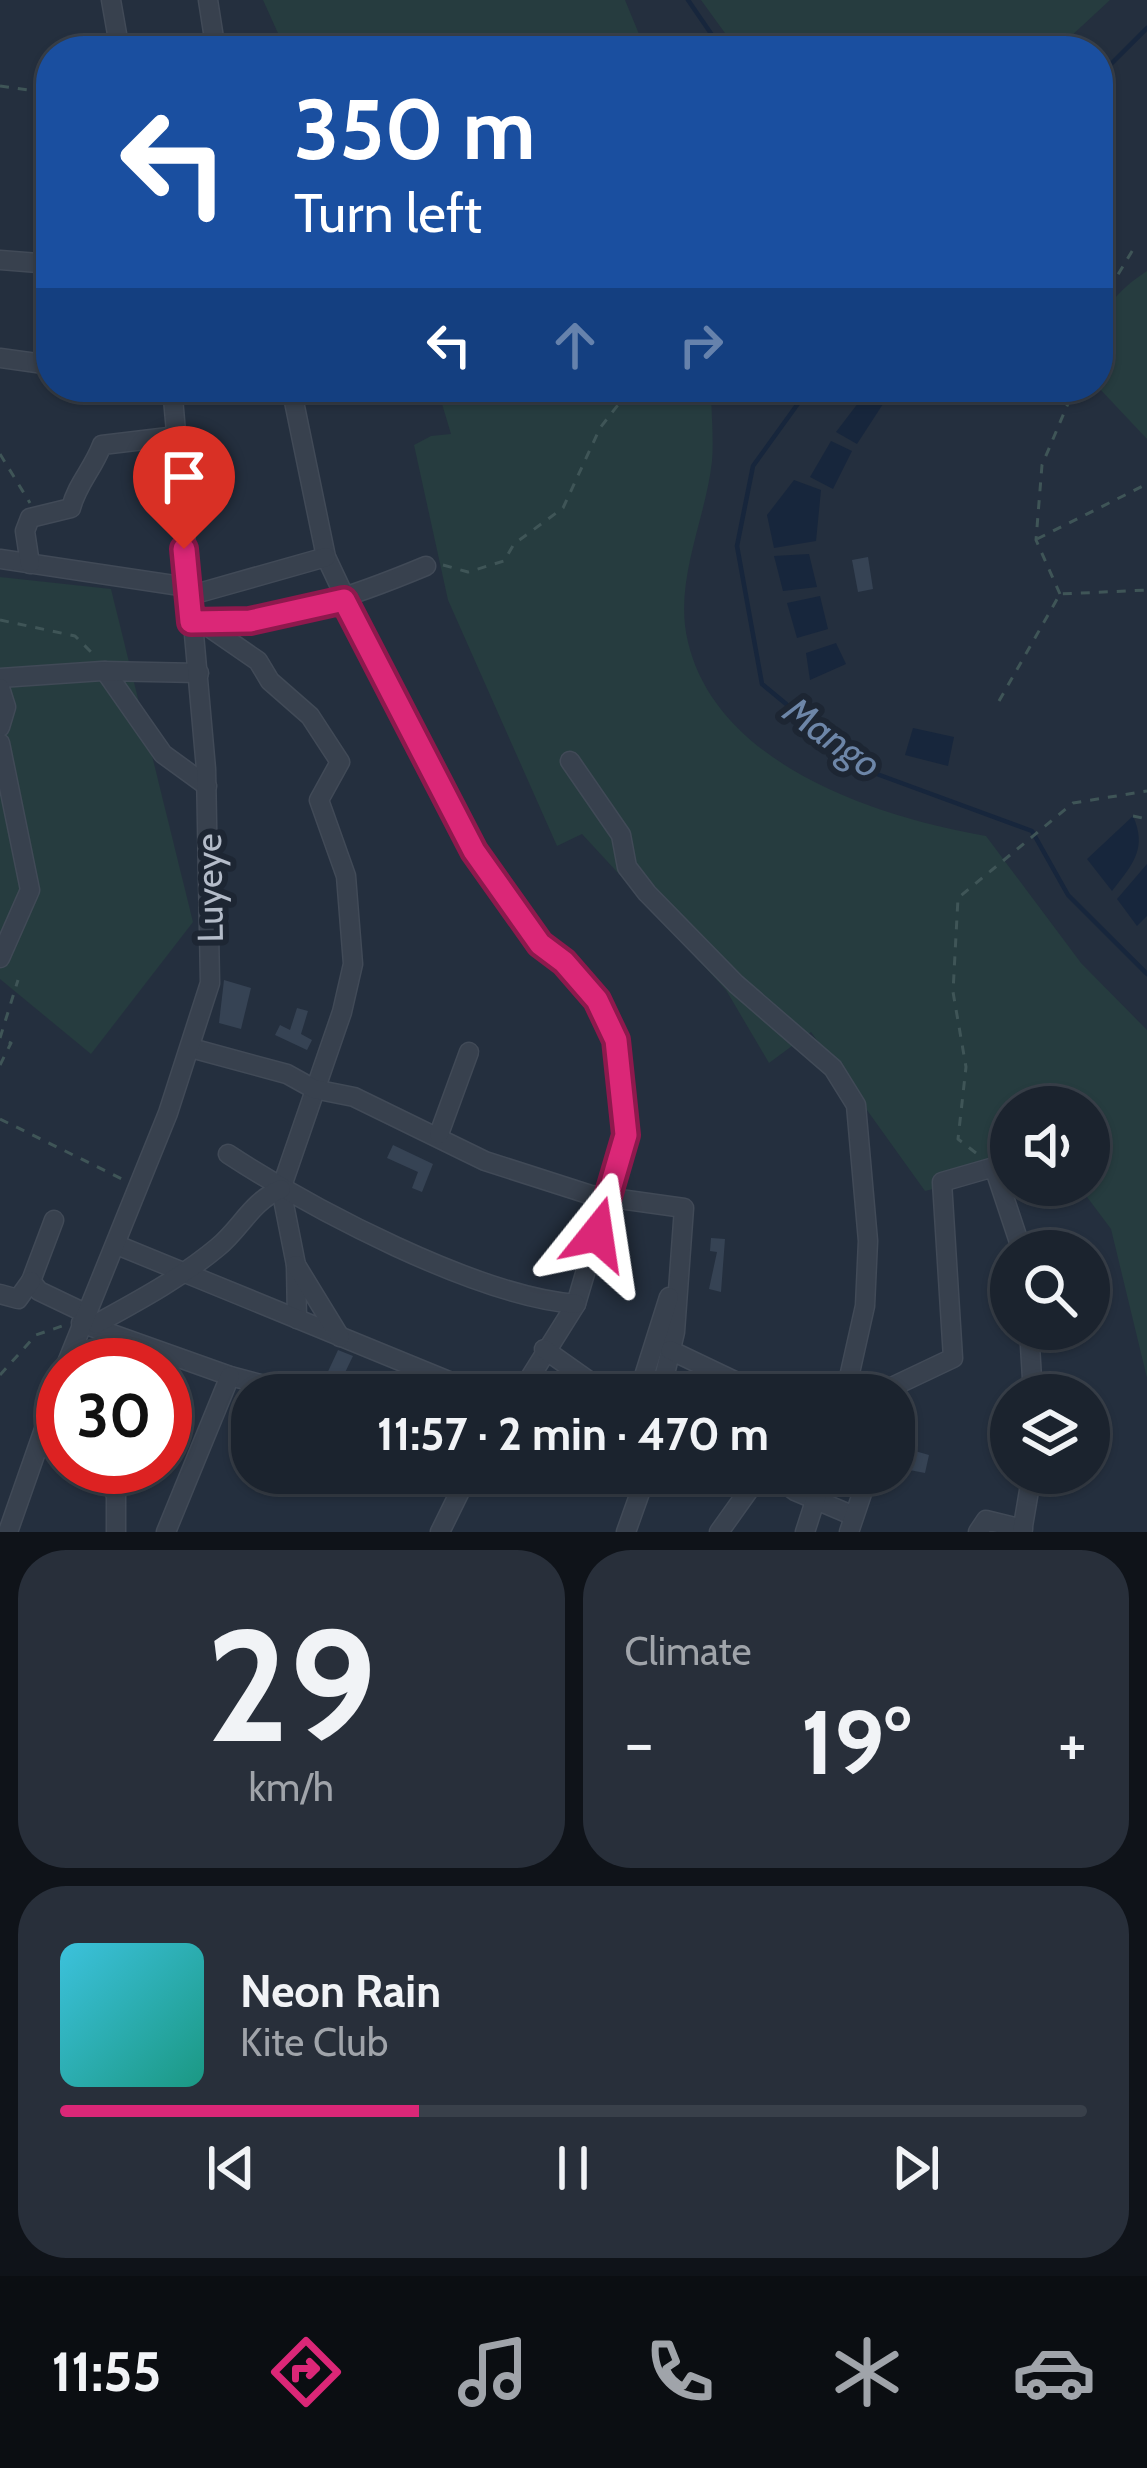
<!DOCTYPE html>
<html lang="en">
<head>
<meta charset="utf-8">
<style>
  :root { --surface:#1b232e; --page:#282f3a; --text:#f1f3f6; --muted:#a0a4aa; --line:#39404a; --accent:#db2777 }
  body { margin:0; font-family:Cabin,sans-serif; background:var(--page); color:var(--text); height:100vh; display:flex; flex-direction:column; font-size:45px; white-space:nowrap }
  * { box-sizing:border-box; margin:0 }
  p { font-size:39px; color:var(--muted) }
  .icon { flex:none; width:66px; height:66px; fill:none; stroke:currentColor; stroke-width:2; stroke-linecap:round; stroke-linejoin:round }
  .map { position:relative; height:1532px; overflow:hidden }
  .panel { display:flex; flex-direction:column; gap:18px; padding:18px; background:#0f1319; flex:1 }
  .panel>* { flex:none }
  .guide { position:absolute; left:36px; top:36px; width:1077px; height:366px; border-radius:48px; box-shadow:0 3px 9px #0004,0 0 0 3px var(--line); background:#1a4fa0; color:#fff; overflow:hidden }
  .tools { position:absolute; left:990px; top:1086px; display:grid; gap:24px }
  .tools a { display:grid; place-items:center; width:120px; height:120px; border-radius:50%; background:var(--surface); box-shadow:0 3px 9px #0004,0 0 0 3px var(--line); font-size:60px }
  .speed { position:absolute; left:36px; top:1338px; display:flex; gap:24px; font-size:60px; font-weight:700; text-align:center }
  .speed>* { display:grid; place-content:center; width:156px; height:156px; border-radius:50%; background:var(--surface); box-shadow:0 3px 9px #0004,0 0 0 3px var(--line); line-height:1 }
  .speed .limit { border:18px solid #d22; background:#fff; color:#111 }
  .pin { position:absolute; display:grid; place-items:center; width:102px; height:102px; color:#fff; margin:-123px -51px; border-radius:50% 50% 50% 0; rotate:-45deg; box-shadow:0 0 12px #0007 }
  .pin .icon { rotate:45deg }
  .me { position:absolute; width:132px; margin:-66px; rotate:15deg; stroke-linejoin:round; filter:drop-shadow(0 0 9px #0008) }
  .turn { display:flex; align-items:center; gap:42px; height:252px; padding:0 60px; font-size:54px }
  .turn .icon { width:156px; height:156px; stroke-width:2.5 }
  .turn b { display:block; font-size:84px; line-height:102px }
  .lanes { display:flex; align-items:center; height:114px; padding:0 60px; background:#0003; justify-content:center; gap:60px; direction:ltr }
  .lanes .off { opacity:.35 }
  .big { font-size:90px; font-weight:800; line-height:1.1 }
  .panel .widget { flex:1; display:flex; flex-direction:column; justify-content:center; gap:18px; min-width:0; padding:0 42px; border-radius:48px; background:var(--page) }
  .panel .dial { align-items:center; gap:0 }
  .dial b { font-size:156px; line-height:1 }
  .song { display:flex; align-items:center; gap:36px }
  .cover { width:144px; height:144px; border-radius:18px; background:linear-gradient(135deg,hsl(190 70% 55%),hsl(170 70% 35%)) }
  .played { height:12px; border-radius:6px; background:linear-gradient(90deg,var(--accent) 35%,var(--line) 35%) }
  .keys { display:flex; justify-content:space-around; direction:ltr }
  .heat { display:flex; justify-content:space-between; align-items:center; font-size:66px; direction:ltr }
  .panel .tiles { flex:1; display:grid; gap:18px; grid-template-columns:1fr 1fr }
  .widget:last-child { grid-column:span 2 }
  .trip { position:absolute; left:231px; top:1374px; width:684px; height:120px; border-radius:48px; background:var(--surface); box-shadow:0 3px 9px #0004,0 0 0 3px var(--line); font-weight:800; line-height:120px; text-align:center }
  .menu { display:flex; height:192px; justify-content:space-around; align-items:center; background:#0b0e12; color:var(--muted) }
  .menu .icon { width:84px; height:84px }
  .menu .active { color:var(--accent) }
  .menu b { font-size:54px; color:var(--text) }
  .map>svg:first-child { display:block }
  .green { fill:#263c3f }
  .water { fill:#17263c }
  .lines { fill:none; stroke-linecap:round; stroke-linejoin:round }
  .stream { stroke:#17263c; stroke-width:4.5 }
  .building { fill:#364354 }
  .minor-casing { stroke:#414a57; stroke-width:21 }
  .path { stroke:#3f5557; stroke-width:3; stroke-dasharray:9 9; stroke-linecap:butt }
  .minor { stroke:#38414e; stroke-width:18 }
  .route-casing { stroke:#8e194d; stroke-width:30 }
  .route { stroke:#db2777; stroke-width:21 }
  .labels { text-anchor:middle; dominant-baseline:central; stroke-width:12; stroke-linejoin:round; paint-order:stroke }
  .street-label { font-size:36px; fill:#b4bcc9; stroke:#1d2633 }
  .water-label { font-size:39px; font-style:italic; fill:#6d86a8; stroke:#1d2633 }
</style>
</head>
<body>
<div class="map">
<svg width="1147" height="1532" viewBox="0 0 1147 1532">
  <rect width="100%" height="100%" fill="#242f3e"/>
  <!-- green -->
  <g class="green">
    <polygon points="263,0 625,0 646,51 286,51"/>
    <polygon points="701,0 1110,0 1055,51 890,51 856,44 846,51 738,51"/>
    <path d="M1147,271v168l-49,-52c1,-59 -4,-81 49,-116z"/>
    <path d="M437,387h274c0,24 3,50 1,74 -6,58 -39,121 -24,181 29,123 189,175 298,194l95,127 66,67v348l-36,-149 -33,-44h11v-78h-78v63l-86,21 -114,-159 -42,31 -43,-73 -144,-156 -25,12 -109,-246 -34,-155 17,-9 20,-2z"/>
    <polygon points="0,577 111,589 193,922 91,1054 0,979"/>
  </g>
  <!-- water -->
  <g class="water">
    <polygon points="865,394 883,404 857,444 836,432"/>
    <polygon points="831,441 852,451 833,489 810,477"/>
    <polygon points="794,480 821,490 816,541 774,548 767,515"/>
    <polygon points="809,554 817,587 783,591 774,556"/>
    <polygon points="820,596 828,629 797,638 787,603"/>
    <polygon points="836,643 846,664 810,680 806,653"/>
    <polygon points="913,728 954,737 948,766 905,755"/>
    <path d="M1133,816c14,32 1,47 -21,75l-25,-32z"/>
    <polygon points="1147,864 1147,916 1137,926 1117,899"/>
  </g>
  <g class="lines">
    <!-- stream -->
    <g class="stream">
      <polyline points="688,0 723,51"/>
      <polyline points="1098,77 1147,28"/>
      <polyline points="810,387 753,466 737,546 762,684 866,770 1032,831 1068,895 1147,974"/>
    </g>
  </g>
  <!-- building -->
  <g class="building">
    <polygon points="868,557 873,589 858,592 852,560"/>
    <polygon points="224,980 251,988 241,1029 219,1023"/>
    <polygon points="297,1008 308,1011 301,1034 312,1040 307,1050 275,1035 280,1025 290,1030"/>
    <polygon points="393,1145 433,1164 422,1192 412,1188 418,1172 387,1158"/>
    <polygon points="711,1238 725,1239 721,1292 709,1289 717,1252 710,1251"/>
    <polygon points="338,1350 353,1356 339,1385 325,1378"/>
    <polygon points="894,1445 929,1455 925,1473 894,1467"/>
  </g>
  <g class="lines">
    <!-- minor casing -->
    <g class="minor-casing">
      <g id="minor">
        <polyline points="111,0 120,51"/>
        <polyline points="208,0 216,51"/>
        <polyline points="0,260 51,264"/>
        <polyline points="0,358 51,365"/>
        <polyline points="291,387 326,557 409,733 516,914 587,987 616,1040 626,1135 576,1304 519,1395"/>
        <polyline points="0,559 187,587"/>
        <path d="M30,564l-5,-33 5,-13 41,-10c6,-24 22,-39 31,-63l75,-9"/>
        <polyline points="188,596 326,557"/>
        <path d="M207,622c79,-2 147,-26 219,-56"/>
        <polyline points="203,623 258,661 270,681 310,716 340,762 319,800 346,876 353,964 342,1012 281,1189 296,1265 297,1319"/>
        <polyline points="105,671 163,754 207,786"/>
        <polyline points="0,678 102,671 199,673"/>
        <polyline points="0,688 6,707 0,727"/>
        <polyline points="0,743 30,890 0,958"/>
        <polyline points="570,761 621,835 627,867 647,893 736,984 833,1068 856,1105 868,1241 865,1306 845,1395"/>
        <polyline points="191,1048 287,1074 314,1089 354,1097 485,1161 591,1195 684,1208 675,1332 660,1395"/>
        <polyline points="439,1134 469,1052"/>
        <path d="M228,1154c84,55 248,142 348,150"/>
        <polyline points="54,1220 31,1281 39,1291 85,1313"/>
        <polyline points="117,1245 483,1395"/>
        <polyline points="296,1265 340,1337"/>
        <polyline points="0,1294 18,1299 31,1281"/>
        <polyline points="81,1323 230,1376 303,1395"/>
        <path d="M96,1324c42,-23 85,-46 122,-77 23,-19 34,-46 63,-58"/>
        <polyline points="1029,1329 1033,1395"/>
        <polyline points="544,1349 609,1395"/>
        <polyline points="670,1350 764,1395"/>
        <polyline points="66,1365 168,1113 210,983 206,769 172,387"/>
        <polyline points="638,1395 669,1297"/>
        <polyline points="875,1395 953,1358 942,1182 994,1167 1022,1251"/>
        <polyline points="105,1467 116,1496 116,1532"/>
        <polyline points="549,1473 559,1478 567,1473"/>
        <polyline points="770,1473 795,1491 854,1516"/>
        <polyline points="8,1532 63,1375"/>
        <polyline points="166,1532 230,1376"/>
        <polyline points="440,1532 469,1473"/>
        <polyline points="626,1532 647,1473"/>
        <polyline points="719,1532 761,1473"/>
        <polyline points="805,1532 824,1473"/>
        <polyline points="849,1532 869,1473"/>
        <polyline points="978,1532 986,1520 1023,1529"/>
        <polyline points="1022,1532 1032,1473"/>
      </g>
    </g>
    <!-- path -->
    <g class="path">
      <polyline points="0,86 51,93"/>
      <polyline points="1098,324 1111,286 1134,248"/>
      <polyline points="388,387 420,387"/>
      <polyline points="0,454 30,503"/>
      <polyline points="1037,539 1147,484"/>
      <polyline points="443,565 468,572 504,561 514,544 563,508 600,428 632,387"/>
      <polyline points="1060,594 1036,540 1042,465 1075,387"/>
      <polyline points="0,620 75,636 96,657"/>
      <polyline points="999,701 1060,594 1147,590"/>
      <polyline points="1133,816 1147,819"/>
      <polyline points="0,1038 18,980"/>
      <polyline points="0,1065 11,1043 2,1039"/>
      <polyline points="0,1119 122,1179"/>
      <polyline points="976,1153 958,1139 966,1067 953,992 958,898 1073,803 1147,791"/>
      <polyline points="0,1375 36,1335 68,1324"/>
    </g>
    <!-- minor -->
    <use href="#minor" class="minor"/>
  </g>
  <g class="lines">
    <!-- route casing -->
    <g class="route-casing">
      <polyline id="route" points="184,549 191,622 250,621 344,600 474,851 540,944 564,962 597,1000 616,1040 626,1135 597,1234"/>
    </g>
    <!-- route -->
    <use href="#route" class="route"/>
  </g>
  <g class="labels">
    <!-- street labels -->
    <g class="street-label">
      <text transform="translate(209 888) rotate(-91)">Luyeye</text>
    </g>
    <!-- water labels -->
    <g class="water-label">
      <text transform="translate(833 737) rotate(36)">Mango</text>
    </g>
  </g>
</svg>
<div class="tools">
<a><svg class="icon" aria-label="sound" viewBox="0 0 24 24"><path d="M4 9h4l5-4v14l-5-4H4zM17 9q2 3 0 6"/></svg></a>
<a><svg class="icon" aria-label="search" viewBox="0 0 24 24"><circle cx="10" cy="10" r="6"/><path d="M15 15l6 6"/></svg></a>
<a><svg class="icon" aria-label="layers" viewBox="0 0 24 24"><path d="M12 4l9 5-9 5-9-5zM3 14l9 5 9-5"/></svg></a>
</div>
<div class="speed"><div class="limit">30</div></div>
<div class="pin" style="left:184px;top:549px;background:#d93025"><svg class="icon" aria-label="arrive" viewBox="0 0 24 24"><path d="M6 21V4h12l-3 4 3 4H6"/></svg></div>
<svg class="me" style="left:597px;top:1234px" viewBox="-20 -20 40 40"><path d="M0-17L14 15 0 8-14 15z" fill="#db2777" stroke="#fff" stroke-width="4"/></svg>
<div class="trip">11:57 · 2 min · 470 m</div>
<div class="guide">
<div class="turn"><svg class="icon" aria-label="left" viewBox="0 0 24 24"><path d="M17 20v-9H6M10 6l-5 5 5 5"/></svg><div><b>350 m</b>Turn left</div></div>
<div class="lanes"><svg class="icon" aria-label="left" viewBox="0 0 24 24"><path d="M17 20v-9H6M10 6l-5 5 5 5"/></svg><svg class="icon off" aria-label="ahead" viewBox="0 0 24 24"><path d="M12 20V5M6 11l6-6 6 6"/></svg><svg class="icon off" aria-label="right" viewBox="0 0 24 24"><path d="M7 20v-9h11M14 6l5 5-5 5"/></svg></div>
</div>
</div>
<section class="panel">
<div class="tiles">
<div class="widget dial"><b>29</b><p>km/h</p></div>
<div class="widget"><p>Climate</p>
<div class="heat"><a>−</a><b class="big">19°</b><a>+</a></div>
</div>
<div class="widget">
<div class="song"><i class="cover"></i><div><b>Neon Rain</b><p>Kite Club</p></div></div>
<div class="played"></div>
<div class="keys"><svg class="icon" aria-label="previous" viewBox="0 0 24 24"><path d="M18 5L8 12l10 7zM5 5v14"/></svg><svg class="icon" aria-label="pause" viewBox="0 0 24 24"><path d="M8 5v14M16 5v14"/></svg><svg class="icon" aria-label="next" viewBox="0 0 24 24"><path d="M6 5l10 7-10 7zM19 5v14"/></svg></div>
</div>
</div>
</section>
<nav class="menu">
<b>11:55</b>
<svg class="icon active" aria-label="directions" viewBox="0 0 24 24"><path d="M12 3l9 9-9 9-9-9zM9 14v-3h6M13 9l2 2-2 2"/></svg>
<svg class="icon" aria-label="music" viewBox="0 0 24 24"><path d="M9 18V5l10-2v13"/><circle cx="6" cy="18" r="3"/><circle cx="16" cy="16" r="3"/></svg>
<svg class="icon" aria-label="phone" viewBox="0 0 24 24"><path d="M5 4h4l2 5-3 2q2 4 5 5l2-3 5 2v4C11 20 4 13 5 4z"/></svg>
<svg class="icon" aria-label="climate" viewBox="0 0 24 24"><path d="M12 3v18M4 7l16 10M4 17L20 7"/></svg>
<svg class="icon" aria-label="car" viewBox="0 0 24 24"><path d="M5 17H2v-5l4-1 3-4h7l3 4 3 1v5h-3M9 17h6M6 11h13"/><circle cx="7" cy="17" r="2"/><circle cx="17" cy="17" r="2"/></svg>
</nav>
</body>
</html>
